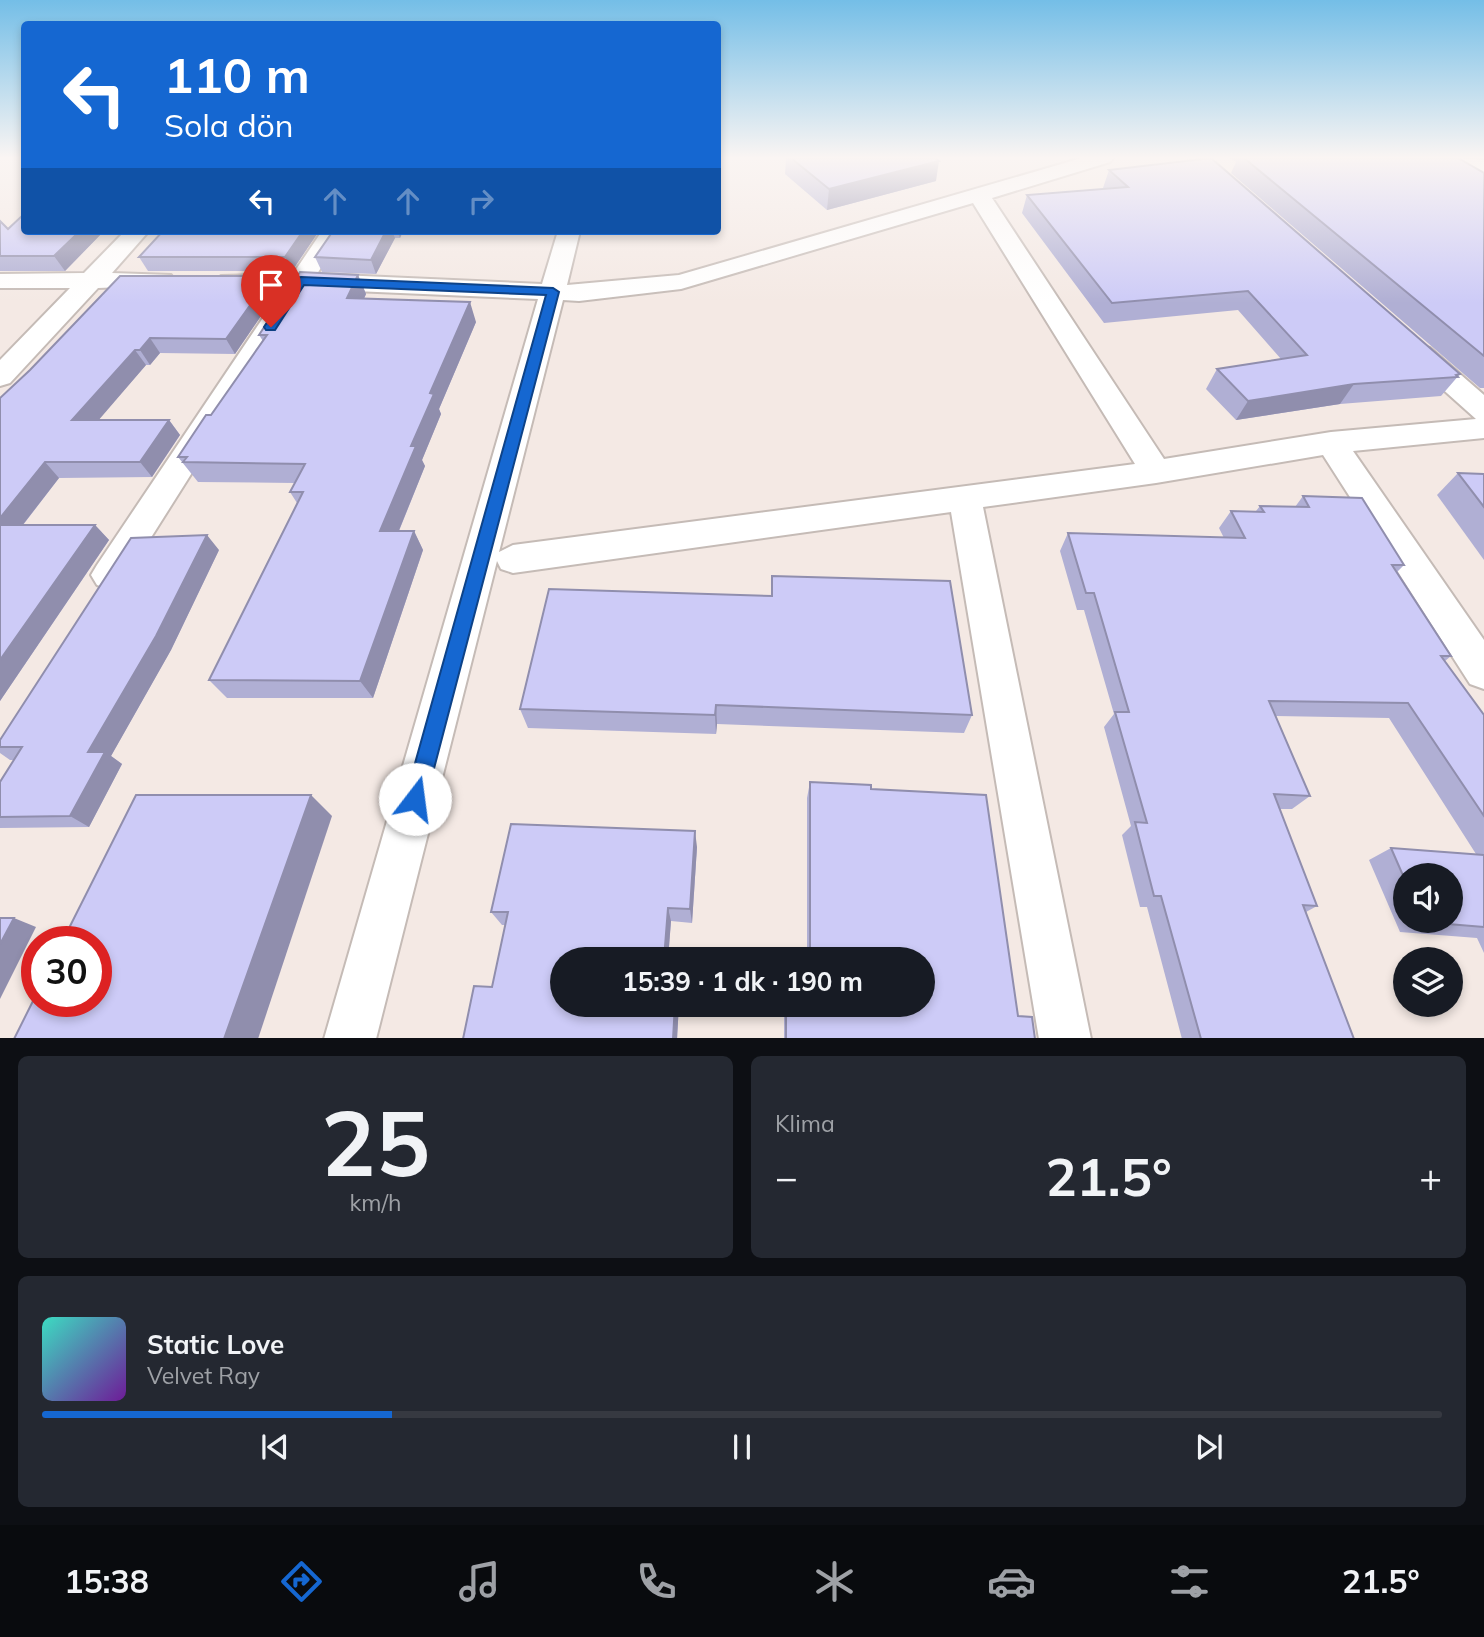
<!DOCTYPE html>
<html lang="tr">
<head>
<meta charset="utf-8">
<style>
  :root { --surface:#171b24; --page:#242831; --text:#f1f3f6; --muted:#9ea1a6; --line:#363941; --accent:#1567d1 }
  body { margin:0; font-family:Mulish,sans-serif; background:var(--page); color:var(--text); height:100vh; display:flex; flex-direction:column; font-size:26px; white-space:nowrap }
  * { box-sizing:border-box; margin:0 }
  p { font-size:23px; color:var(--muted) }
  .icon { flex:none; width:38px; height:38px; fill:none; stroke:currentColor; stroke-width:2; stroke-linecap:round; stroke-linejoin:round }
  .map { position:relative; height:1038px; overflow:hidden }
  .details { display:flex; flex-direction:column; gap:18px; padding:18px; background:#0d0f14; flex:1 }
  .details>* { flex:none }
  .guide { position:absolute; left:21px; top:21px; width:700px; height:214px; border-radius:7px; box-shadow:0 4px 10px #0003; background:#1567d1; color:#fff; overflow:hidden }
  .tools { position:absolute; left:1393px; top:863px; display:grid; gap:14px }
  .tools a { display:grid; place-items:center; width:70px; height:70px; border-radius:50%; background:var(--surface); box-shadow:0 4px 10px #0003; font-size:35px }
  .speed { position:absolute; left:21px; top:926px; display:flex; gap:14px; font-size:35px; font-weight:700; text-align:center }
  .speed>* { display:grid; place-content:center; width:91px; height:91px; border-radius:50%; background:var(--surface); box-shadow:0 4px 10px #0003; line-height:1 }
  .speed .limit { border:10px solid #d22; background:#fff; color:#111 }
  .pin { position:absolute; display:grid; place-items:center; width:60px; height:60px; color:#fff; margin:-72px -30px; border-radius:50% 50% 50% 0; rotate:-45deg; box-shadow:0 0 7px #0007 }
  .pin .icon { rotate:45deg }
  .me { position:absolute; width:77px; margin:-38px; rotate:15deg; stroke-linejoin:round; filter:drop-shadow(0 0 5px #0008) }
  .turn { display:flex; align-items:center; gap:24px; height:147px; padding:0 28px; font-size:32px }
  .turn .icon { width:91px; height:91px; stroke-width:2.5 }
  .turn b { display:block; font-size:49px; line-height:60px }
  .lanes { display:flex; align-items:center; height:66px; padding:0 28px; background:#0003; justify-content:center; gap:35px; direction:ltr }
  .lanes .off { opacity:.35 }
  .big { font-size:52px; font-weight:700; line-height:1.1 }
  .details .card { flex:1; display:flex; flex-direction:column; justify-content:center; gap:10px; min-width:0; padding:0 24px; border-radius:10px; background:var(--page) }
  .details .dial { align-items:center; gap:0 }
  .dial b { font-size:91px; line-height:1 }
  .song { display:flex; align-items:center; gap:21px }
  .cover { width:84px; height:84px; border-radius:10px; background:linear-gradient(135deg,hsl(170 70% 55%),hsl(280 70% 35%)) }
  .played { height:7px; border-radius:4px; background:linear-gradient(90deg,var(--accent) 25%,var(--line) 25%) }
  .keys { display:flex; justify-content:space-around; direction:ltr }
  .heat { display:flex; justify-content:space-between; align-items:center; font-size:38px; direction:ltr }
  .details .tiles { flex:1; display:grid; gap:18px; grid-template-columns:1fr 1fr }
  .card:last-child { grid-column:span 2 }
  .trip { position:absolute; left:550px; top:947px; width:385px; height:70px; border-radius:35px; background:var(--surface); box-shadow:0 4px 10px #0003; font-weight:700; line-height:70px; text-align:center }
  .tab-bar { display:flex; height:112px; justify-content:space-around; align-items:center; background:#090b0e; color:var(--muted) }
  .tab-bar .icon { width:49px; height:49px }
  .tab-bar .active { color:var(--accent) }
  .tab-bar b { font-size:32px; color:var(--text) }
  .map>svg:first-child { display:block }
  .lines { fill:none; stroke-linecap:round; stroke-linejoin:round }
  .street-casing { stroke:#c5bbb6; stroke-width:4 }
  .street { fill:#fff; fill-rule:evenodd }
  .wall { fill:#b0afd4; fill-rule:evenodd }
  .shaded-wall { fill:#908ead }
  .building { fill:#cdcbf7; stroke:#908ead; stroke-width:2 }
  .route { fill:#1567d1; stroke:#0e4388; stroke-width:2 }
</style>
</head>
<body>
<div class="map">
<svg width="1484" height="1039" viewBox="0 0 1484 1039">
  <rect width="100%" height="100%" fill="#f4e9e4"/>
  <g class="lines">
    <!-- street casing -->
    <g class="street-casing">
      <g id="street">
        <path d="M1082,158h31l-3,4 -118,36 172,261 167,-27 145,-13 -66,-59 -4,-6 4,-6 10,-2 10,2 54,47v43l-131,13 131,189v49l-14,-5 -147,-229 -167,28 -173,24 108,532h-52l-88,-527 -438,61 -12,-4 -4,-8 -121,478h-52l214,-740 -230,-10 -187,296 -12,4 -12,-4 -6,-10 6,-10 186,-277 -62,-2 -3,-5 3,-5 72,-2 29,-43h22l-27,43 225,10 16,-53h22l-13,54 112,-10zM973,203l162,261 -622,81 -14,7 64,-252 16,1 102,-12z"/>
        <polygon points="1456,158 1484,160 1484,175 1477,173"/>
        <polygon points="125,231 149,231 112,273 171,275 174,280 171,285 98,288 10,383 0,386 0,360 70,288 0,288 0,274 84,273"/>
      </g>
    </g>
    <!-- street -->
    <use href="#street" class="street"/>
  </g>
  <!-- wall -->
  <g class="wall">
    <polygon points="786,158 935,158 936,181 827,210 785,174"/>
    <polygon points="1230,158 1458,158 1484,173 1484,388 1480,388 1231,173 1236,162"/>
    <polygon points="1109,170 1460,374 1441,396 1340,404 1236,420 1206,389 1217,369 1281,359 1238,310 1104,323 1022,213 1027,195 1105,189 1103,188"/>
    <polygon points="0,221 8,229 24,231 104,231 65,271 0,271"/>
    <polygon points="319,231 292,271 148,271 139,257"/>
    <polygon points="333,231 403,231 400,238 395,238 376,274 322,272 315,257"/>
    <polygon points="358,275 366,294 364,299 476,322 439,409 441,414 422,460 425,466 399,531 414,531 423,550 373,698 227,698 209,680 297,503 290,492 295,483 198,482 178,457 211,415 263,341 259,335"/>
    <polygon points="271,276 278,291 235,354 160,353 150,365 146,365 98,420 169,420 180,435 152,477 59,478 23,525 95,525 109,540 0,701 0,398"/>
    <polygon points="1458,473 1484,474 1484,560 1437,495"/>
    <path d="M1303,496l101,69 -7,7 54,84 -6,5 39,54v238l-7,-15 -77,-6 -31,-72 22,-12 85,6 -87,-136 -113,-2 34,80 -18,13h-13l38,97 -11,6 48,127h-172l-35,-132h-7l-18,-72 9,-9 -27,-99 10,-13 -30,-104h-7l-17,-59 8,-18 156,5 -5,-10 12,-17h25l4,-5 35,1zM1405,875l46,45h-46z"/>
    <polygon points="219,550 171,650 111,756 122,764 89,827 0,828 0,782 14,760 10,760 0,753 0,740"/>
    <polygon points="772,576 972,715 964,733 717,724 716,734 528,728 520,709 771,596"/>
    <polygon points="810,782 871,789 1018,1016 1035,1039 784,1039 784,1010 785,1004 922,1004 922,959 807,959 807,798"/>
    <polygon points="697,847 692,923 671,921 668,959 562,959 562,1004 679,1004 677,1039 492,987 505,925 502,925 491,912"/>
  </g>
  <!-- shaded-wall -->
  <g class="shaded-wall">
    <polygon points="939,161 936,181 827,210 829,189"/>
    <polygon points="80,231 104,231 65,271 54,256"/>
    <polygon points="303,231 319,231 292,271 285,257"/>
    <polygon points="386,231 392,231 395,238 376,274 371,260"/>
    <polygon points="397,231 403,231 400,238"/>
    <polygon points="358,275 366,294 355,318 347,298"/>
    <polygon points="271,276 278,291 235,354 226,339"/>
    <polygon points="470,302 476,322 439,409 441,414 422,460 425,466 391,550 380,531 430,393"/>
    <polygon points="150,338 160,353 150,365 140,350"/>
    <polygon points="135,350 146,365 85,436 72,420"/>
    <polygon points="1354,384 1340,404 1236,420 1248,401"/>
    <polygon points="169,420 180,435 152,477 140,462"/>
    <polygon points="45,462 59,478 11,540 0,529 0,518"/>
    <polygon points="95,525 109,540 0,701 0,660"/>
    <polygon points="414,531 423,550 373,698 360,681"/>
    <polygon points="207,535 219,550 171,650 111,756 122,764 89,827 70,816 88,752"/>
    <polygon points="716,705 717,724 716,734 715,715"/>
    <polygon points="311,795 332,816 258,1039 224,1039"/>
    <polygon points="695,831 697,847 692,923 690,909"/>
    <polygon points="668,908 671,921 668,959 664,959"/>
    <polygon points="14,918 36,927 0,999 0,944"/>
    <polygon points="675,1004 679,1004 677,1039 673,1039"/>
  </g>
  <!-- building -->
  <g class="building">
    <polygon points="791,158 935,158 939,161 829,189"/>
    <polygon points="1211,158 1460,374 1456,375 1458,377 1354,384 1248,401 1217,369 1307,355 1248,291 1112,303 1027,195 1128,187 1109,170"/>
    <polygon points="1244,158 1458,158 1484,173 1484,356"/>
    <polygon points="24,214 24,231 80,231 54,256 0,256 0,221 8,229"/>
    <polygon points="163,231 303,231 285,257 139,257"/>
    <polygon points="333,231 386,231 371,260 315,257"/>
    <polygon points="300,272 358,275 347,298 470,302 430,393 434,394 411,446 416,446 380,531 414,531 360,681 209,680 303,492 290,492 305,464 183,462 187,457 178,457 206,415 211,415 267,335 259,335"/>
    <polygon points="120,276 271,276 226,339 150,338 140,350 135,350 72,420 169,420 140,462 45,462 0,518 0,398 30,370"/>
    <polygon points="1458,473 1484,474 1484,507"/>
    <polygon points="1303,496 1362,498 1404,565 1392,565 1451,656 1441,656 1484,715 1484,816 1408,703 1269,701 1310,796 1274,794 1317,906 1303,905 1354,1039 1201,1039 1161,896 1154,896 1135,822 1147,823 1115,712 1129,712 1094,593 1086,593 1068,533 1245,538 1231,511 1264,512 1260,506 1309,507"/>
    <polygon points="0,525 95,525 0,660"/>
    <polygon points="207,535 156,636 88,752 105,752 70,816 0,817 0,782 22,747 0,747 0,740 131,538"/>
    <polygon points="772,576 950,581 972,715 716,705 715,715 520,709 549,589 772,596"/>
    <polygon points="810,782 871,785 871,789 986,795 1018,1016 1032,1017 1035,1039 786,1039 786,1004 922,1004 922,959 810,959"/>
    <polygon points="136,795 311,795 224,1039 14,1039 37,993 37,1001 96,1001 96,942 62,942"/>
    <polygon points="511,824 695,831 690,909 668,908 664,959 562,959 562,1004 675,1004 673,1039 463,1039 474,986 492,987 508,912 491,912"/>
    <polygon points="1391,848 1484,855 1484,927 1424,922 1423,920 1451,920 1451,875 1405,875 1405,880"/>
    <polygon points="0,918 14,918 0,944"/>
  </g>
  <!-- sky -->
  <linearGradient id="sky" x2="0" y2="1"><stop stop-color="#74bee7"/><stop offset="0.52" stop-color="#faf5f3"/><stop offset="1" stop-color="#faf5f3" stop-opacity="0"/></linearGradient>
  <rect width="1484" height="303" fill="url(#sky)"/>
  <!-- route -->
  <polygon class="route" points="301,277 553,288 559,292 426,799 423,806 415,809 408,806 405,799 546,295 304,285 275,330 266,330 264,327 297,278"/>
</svg>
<div class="tools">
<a><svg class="icon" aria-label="sound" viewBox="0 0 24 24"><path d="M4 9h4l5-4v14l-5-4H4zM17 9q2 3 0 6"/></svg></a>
<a><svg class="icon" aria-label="layers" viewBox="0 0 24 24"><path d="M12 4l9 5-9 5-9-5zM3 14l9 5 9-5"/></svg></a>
</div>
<div class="speed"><div class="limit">30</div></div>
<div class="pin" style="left:271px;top:327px;background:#d93025"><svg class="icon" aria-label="arrive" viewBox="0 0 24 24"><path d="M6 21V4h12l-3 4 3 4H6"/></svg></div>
<svg class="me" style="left:415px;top:799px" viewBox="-20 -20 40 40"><circle r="19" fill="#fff"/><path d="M0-13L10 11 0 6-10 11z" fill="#1567d1"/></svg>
<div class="trip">15:39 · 1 dk · 190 m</div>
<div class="guide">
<div class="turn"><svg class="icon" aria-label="left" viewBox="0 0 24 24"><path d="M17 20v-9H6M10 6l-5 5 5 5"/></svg><div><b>110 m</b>Sola dön</div></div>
<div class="lanes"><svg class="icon" aria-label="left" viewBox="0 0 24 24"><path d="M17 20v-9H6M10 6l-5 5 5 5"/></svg><svg class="icon off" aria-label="ahead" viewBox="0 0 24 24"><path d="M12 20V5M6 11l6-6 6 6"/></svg><svg class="icon off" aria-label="ahead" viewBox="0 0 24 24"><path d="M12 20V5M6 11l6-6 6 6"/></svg><svg class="icon off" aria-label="right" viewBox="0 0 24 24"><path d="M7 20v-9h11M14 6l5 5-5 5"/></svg></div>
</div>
</div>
<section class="details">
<div class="tiles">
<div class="card dial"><b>25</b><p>km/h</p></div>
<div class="card"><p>Klima</p>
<div class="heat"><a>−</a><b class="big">21.5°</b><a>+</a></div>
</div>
<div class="card">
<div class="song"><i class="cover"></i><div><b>Static Love</b><p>Velvet Ray</p></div></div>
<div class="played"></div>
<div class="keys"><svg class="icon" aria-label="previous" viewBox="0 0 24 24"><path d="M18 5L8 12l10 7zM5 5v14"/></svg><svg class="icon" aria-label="pause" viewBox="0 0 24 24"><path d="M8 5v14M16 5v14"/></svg><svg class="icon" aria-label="next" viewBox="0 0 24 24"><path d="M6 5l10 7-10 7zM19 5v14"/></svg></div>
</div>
</div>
</section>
<nav class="tab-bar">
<b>15:38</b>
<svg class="icon active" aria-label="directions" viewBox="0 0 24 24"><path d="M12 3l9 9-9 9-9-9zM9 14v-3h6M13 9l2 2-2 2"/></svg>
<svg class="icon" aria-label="music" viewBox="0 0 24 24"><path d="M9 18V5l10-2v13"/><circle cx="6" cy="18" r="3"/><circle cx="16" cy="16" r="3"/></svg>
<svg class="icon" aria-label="phone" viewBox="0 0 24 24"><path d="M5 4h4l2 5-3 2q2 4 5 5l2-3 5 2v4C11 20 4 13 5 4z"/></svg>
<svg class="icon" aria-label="climate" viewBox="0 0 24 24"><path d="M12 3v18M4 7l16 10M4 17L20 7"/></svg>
<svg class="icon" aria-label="car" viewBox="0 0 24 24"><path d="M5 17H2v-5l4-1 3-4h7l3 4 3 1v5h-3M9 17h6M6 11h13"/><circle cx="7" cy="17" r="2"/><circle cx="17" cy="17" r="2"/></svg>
<svg class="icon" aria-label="filters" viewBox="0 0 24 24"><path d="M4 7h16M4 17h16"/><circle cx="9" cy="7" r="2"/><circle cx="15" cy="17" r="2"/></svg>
<b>21.5°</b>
</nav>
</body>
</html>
